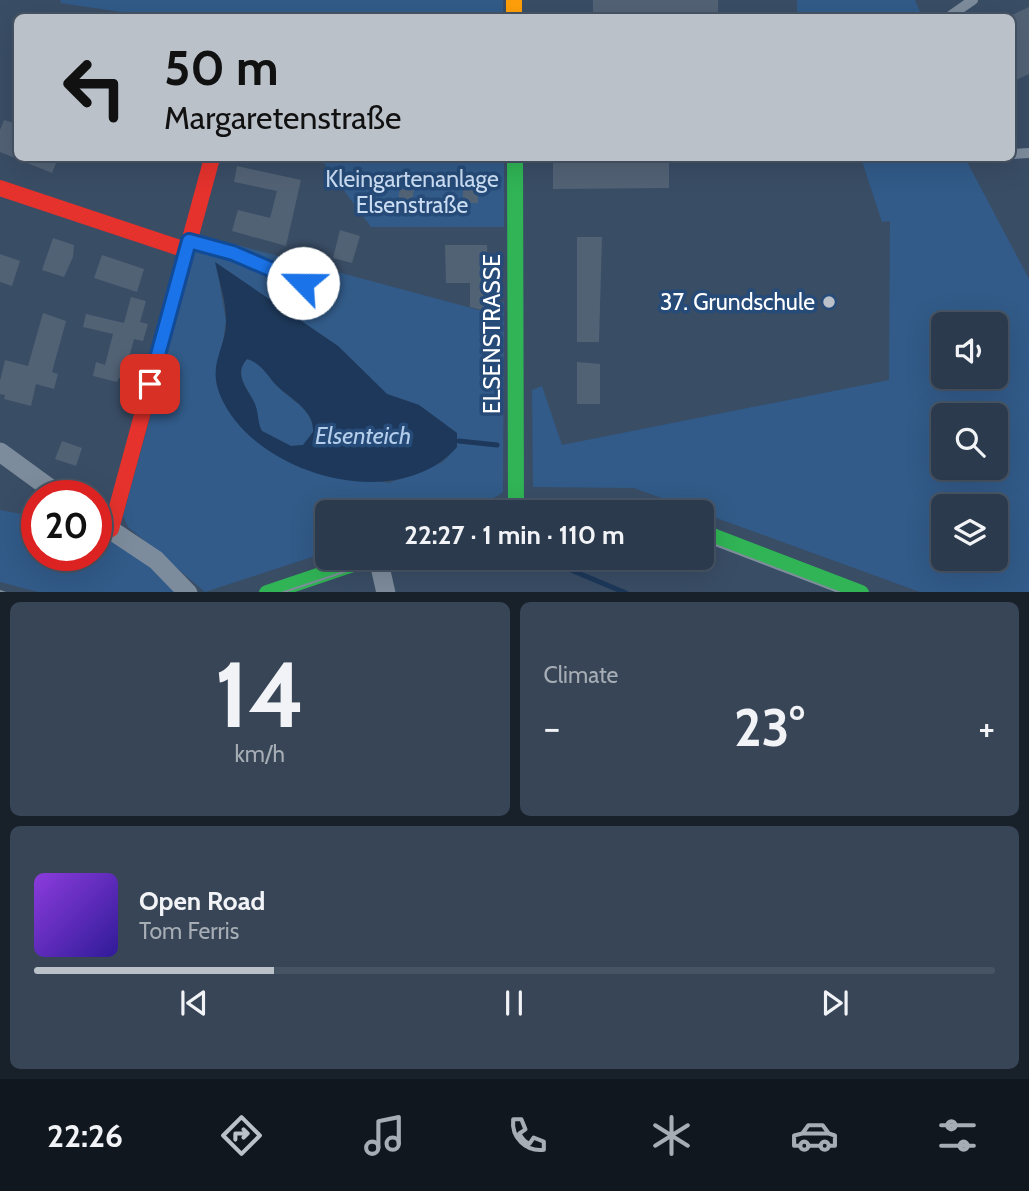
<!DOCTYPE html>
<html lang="en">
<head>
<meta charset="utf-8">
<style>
  :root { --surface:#2b3a4c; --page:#374556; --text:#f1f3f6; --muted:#a6adb5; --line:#475464; --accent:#bac1c9 }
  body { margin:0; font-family:Cabin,sans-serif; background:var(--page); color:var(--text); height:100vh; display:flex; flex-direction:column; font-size:26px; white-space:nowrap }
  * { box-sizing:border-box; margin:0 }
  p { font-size:23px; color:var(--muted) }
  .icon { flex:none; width:38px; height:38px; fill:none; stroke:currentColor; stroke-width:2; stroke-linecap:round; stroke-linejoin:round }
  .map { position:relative; height:592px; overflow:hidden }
  .side { display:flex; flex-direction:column; gap:10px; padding:10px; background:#18202a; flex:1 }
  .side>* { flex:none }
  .guide { position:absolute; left:14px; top:14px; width:1001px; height:147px; border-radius:10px; box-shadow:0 7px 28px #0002,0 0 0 2px var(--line); background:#bac1c9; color:#111; overflow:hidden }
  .buttons { position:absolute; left:931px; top:312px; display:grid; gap:14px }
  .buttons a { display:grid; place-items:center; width:77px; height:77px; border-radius:10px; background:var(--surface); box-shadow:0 7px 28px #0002,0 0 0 2px var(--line); font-size:35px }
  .speed { position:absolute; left:21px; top:480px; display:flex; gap:14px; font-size:35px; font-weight:700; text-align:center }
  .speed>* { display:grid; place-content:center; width:91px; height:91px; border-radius:50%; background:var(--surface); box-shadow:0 7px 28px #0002,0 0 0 2px var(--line); line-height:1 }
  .speed .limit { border:10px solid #d22; background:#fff; color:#111 }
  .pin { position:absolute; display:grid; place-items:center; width:60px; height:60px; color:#fff; margin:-30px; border-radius:14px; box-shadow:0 4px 10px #0006 }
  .me { position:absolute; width:77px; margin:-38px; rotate:293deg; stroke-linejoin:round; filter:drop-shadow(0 0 5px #0008) }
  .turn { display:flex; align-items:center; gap:24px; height:147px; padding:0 35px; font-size:32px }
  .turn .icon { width:91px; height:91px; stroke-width:2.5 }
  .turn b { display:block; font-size:49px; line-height:60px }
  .big { font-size:52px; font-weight:700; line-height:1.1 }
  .side .card { flex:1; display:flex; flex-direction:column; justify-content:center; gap:10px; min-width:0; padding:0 24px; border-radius:10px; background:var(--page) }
  .side .dial { align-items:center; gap:0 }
  .dial b { font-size:91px; line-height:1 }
  .song { display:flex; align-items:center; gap:21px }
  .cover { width:84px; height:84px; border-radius:10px; background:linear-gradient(135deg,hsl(270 70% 55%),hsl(250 70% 35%)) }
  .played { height:7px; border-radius:4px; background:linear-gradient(90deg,var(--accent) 25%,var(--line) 25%) }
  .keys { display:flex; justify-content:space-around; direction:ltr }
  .heat { display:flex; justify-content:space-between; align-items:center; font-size:38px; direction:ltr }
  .side .tiles { flex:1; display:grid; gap:10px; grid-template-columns:1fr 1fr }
  .card:last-child { grid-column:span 2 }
  .trip { position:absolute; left:315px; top:500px; width:399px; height:70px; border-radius:10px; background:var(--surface); box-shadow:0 7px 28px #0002,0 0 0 2px var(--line); font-weight:700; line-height:70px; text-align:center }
  .tabs { display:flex; height:112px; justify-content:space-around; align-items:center; background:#11171e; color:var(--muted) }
  .tabs .icon { width:49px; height:49px }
  .tabs .active { color:var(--accent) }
  .tabs b { font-size:32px; color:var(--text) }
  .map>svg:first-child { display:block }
  .green { fill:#325b89; fill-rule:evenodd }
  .water { fill:#1d385a; fill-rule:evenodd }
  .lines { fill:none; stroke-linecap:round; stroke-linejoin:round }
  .stream { stroke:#1d385a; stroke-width:5 }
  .building { fill:#526275 }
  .lane { stroke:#7d8c9c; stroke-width:10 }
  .street { stroke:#7d8c9c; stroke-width:19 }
  .fast { stroke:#30b455; stroke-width:16 }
  .slow { stroke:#ff9f0a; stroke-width:16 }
  .jam { stroke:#e5322d; stroke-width:16 }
  .tram { stroke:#7f8d9c; stroke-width:2 }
  .route-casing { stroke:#114b97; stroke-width:18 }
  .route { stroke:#1a73e8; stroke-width:12 }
  .poi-dot { fill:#bac1c9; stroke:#264b78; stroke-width:2.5 }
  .labels { text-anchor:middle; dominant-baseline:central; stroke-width:7; stroke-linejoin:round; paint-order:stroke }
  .park-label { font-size:23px; fill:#cbddf3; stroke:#264b78 }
  .poi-label { font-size:23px; fill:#fff; stroke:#264b78; text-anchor:end }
  .street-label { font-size:23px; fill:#fff; stroke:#264b78 }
  .water-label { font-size:24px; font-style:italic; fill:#b4ceeb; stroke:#264b78 }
</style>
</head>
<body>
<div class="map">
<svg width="1029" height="593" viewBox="0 0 1029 593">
  <rect width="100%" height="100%" fill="#394d65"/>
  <!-- green -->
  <g class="green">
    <polygon points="61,0 503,0 503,17 163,18 60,3"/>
    <polygon points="797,0 915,0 921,14 918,18 813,17 812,13 797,13"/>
    <polygon points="320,158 504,158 504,227 371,227"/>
    <path d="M861,158h104l64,121v313h-109l-286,-104 -101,-1 -1,-97 10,-4 20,59 327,-65 1,-159 -8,1zM943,324h53v52h-53zM943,415h53v52h-53zM943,506h53v52h-53z"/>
    <path d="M200,235l290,78 14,-12 -1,191 -7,5 -48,16h-121v39l-122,40 -77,-65 -5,-11zM216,263l122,83 49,48 32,11 38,28 -8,23 -8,7 -52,20 -88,-15 -13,-8 -48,-35 -19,-28 -4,-12 9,-64z"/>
    <path d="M247,359c14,3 20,16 29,26 13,14 39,25 37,48l-10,12 -12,1 -29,-15c-6,-10 -4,-20 -8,-29 -6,-14 -21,-27 -7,-43z"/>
    <polygon points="0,510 37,517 37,555 96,555 96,529 150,562 179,592 42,593 0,582"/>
  </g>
  <!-- water -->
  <path class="water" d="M215,262l123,84 49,48 32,11 38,28v14c-60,69 -203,27 -236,-50 -15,-33 6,-49 5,-77 0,-19 -7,-39 -11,-58zM247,359c14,4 20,16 29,26 13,13 39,25 37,47l-10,13 -12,1 -29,-15c-5,-9 -3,-18 -7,-27 -6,-14 -23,-29 -8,-45z"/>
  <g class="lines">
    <!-- stream -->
    <g class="stream">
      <polyline points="459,441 497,445"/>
      <polyline points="559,565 626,593"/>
    </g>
  </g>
  <!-- building -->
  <g class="building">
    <rect x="593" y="0" width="125" height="18"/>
    <polygon points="1029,7 1029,74 1012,82 1012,15"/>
    <polygon points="4,120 18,124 18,158 58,158 52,173 0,152 0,130"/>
    <polygon points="553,158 669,158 669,188 553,189"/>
    <polygon points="237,166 301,180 286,246 232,231 238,210 270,218 277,191 234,182"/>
    <polygon points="400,186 414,187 412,205 398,204"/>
    <polygon points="478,186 478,203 463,203 463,187"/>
    <polygon points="340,230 360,236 352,263 333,258"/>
    <polygon points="577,237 602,237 599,342 577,342"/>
    <polygon points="53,238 74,245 73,257 64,277 42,270"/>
    <polygon points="445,245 487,245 490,312 470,307 470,283 446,283"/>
    <polygon points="0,254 20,261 12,286 0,282"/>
    <polygon points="102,255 144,269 137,292 94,278"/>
    <polygon points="131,297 146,301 140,322 148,324 143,341 134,339 123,379 119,378 117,382 93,376 96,362 105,365 113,334 83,327 86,314 124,323"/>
    <polygon points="43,313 66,321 52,372 58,374 54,389 36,384 31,406 4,399 5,395 0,394 0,381 5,360 28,366"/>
    <polygon points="577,362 600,364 600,404 577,404"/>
    <polygon points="62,441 82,448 76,466 55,459"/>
  </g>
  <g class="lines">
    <!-- lane -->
    <g class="lane">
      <polyline points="947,18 973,0"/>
      <polyline points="1012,154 1029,153"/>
      <polyline points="192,242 233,253 303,283"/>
    </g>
    <!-- street -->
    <g class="street">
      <polyline points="0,452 59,495"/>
      <polyline points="96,520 156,560 188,593"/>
      <polyline points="378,558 386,593"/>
    </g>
    <!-- fast -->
    <g class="fast">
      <polyline points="515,158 516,511"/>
      <polyline points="511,513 535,509 608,513"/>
      <polyline points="702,532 861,593"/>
      <polyline points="267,593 371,558"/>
    </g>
    <!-- slow -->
    <polyline class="slow" points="514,0 514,18"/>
    <!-- jam -->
    <g class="jam">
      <polyline points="0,188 186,250"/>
      <polyline points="111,529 212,158"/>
    </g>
    <!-- tram -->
    <g class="tram">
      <polyline points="702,540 841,593"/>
      <polyline points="0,591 6,593"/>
      <polyline points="281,593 386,558"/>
    </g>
  </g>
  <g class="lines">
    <!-- route casing -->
    <g class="route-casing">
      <polyline id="route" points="150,384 189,241 233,253 303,283"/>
    </g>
    <!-- route -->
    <use href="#route" class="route"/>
  </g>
  <!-- markers -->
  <circle class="poi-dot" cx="829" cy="302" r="7"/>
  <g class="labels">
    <!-- park labels -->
    <g class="park-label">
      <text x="412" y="179">Kleingartenanlage<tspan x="412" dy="26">Elsenstraße</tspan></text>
    </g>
    <!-- poi labels -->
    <g class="poi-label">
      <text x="815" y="302">37. Grundschule</text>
    </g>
    <!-- street labels -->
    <g class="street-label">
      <text transform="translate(492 334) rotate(-90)">ELSENSTRASSE</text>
    </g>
    <!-- water labels -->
    <g class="water-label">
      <text x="363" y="435">Elsenteich</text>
    </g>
  </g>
</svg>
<div class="buttons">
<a><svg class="icon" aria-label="sound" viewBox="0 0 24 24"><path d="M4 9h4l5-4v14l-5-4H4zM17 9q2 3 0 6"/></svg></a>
<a><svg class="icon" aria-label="search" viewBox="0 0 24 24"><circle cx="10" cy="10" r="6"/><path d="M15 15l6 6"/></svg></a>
<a><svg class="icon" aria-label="layers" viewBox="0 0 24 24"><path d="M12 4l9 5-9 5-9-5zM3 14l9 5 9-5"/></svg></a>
</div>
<div class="speed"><div class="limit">20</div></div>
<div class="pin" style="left:150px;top:384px;background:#d93025"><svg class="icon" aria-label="arrive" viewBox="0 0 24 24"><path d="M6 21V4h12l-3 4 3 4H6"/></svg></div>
<svg class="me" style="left:303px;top:283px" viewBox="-20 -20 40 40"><circle r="19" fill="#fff"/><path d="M0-13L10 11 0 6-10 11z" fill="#1a73e8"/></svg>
<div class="trip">22:27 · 1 min · 110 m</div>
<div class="guide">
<div class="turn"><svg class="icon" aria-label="left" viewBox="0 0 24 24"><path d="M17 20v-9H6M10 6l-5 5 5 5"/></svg><div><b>50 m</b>Margaretenstraße</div></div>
</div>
</div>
<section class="side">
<div class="tiles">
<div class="card dial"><b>14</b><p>km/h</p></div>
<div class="card"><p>Climate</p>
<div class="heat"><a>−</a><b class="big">23°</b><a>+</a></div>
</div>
<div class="card">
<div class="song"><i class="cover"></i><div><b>Open Road</b><p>Tom Ferris</p></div></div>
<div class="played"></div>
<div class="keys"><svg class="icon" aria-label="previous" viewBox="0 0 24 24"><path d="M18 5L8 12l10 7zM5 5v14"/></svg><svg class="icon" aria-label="pause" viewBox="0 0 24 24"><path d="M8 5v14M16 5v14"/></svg><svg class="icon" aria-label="next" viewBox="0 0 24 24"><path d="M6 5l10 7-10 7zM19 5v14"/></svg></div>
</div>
</div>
</section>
<nav class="tabs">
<b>22:26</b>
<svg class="icon active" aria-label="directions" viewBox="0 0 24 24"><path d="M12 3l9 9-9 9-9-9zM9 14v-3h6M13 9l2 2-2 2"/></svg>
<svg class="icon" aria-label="music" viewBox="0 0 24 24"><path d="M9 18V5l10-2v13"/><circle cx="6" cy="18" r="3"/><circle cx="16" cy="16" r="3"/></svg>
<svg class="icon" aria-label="phone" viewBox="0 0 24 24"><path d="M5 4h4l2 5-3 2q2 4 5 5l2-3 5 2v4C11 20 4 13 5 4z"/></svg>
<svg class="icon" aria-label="climate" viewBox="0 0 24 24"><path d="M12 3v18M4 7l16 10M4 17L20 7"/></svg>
<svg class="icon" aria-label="car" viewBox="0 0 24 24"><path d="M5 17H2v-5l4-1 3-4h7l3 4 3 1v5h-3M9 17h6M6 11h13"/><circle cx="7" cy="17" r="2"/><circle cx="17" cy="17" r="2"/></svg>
<svg class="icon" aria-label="filters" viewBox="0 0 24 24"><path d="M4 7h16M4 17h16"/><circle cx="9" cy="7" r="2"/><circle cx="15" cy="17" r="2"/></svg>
</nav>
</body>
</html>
